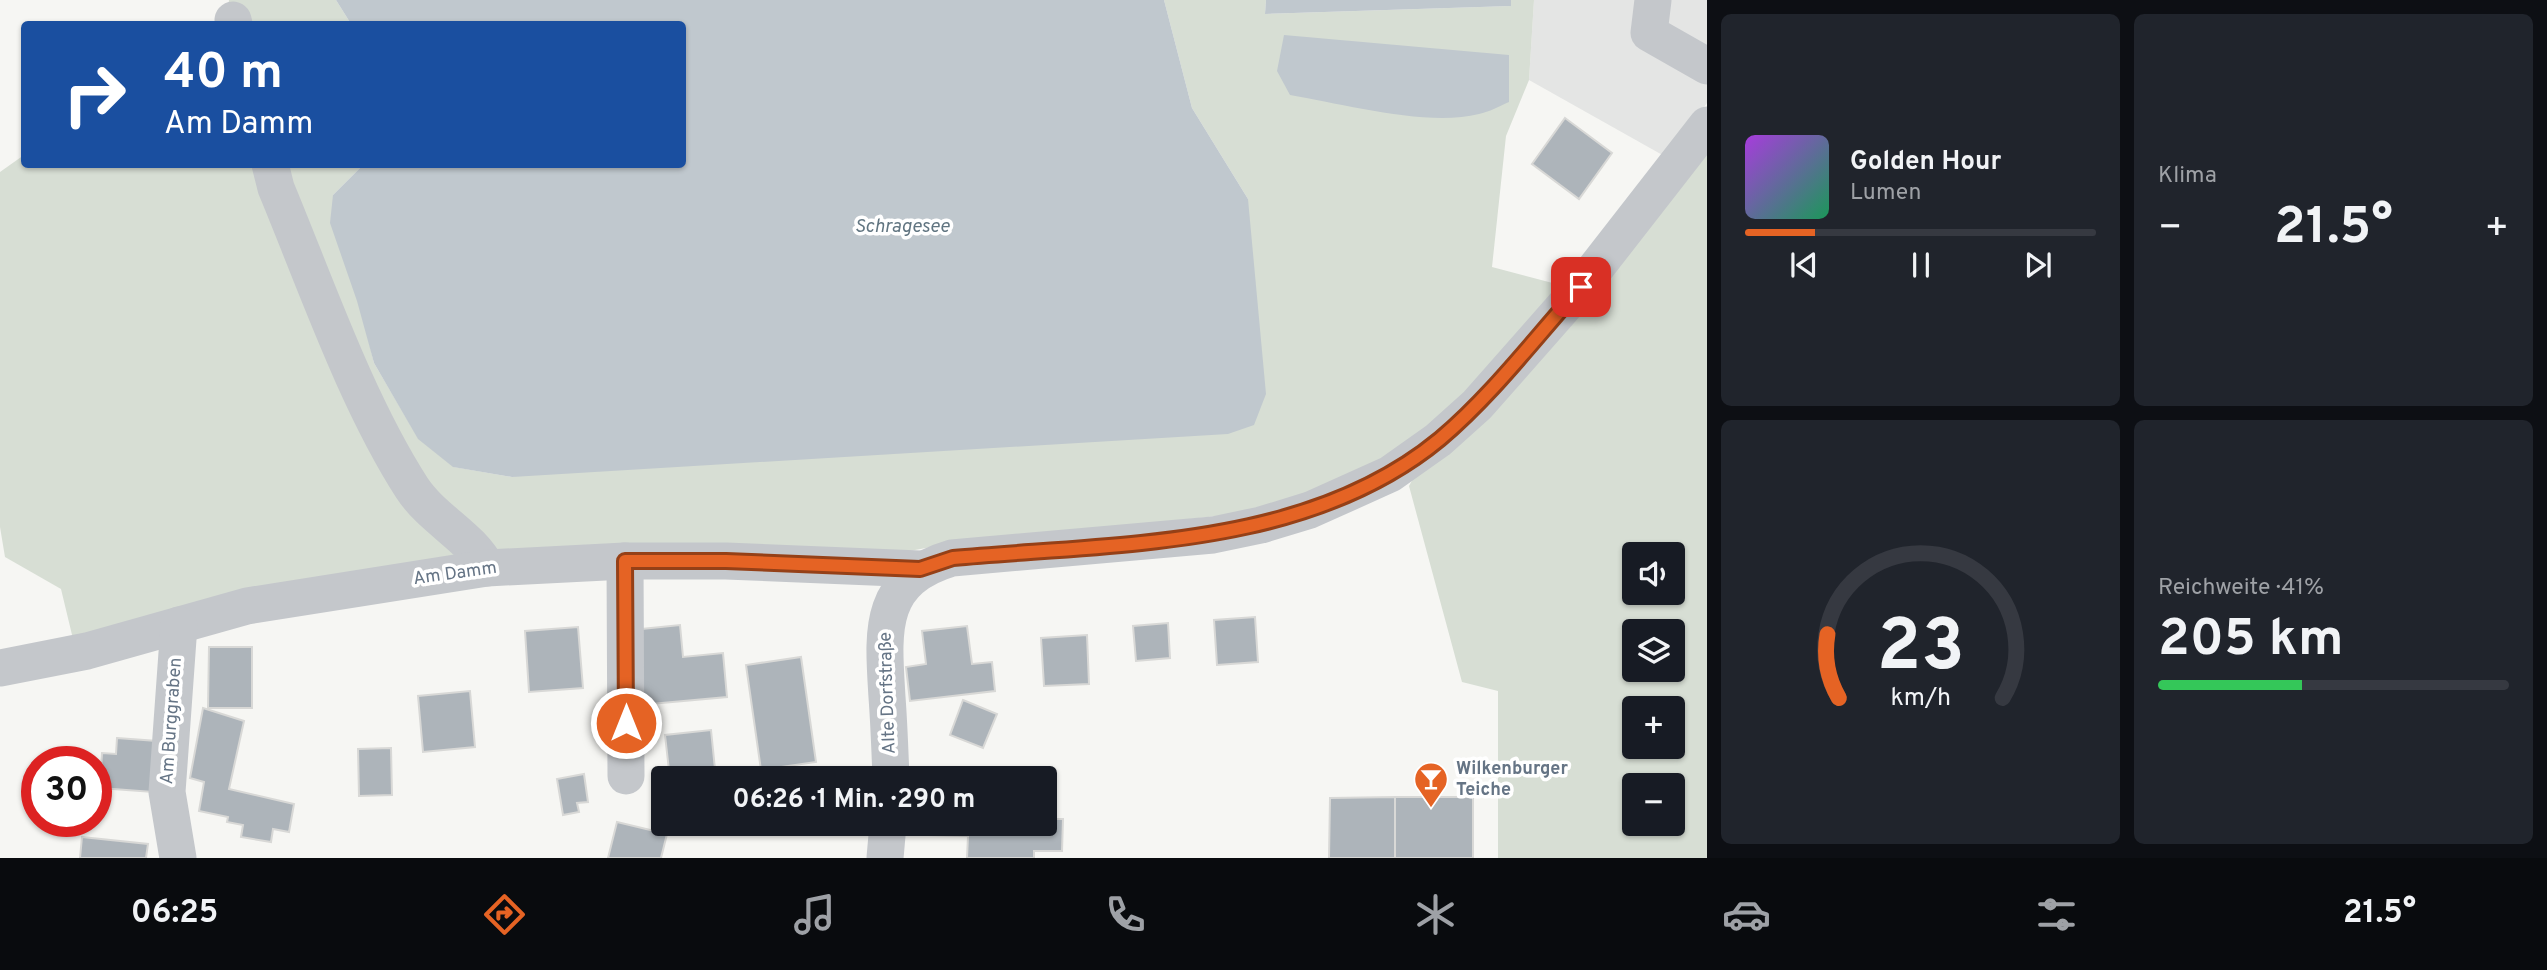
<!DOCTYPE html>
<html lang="de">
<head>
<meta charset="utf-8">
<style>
  :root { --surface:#171b24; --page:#20242c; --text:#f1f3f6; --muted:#9ea1a6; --line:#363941; --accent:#e56324 }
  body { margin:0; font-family:Overpass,sans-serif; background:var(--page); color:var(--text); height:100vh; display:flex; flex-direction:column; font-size:26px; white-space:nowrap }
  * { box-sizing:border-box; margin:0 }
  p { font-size:23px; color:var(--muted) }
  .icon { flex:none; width:38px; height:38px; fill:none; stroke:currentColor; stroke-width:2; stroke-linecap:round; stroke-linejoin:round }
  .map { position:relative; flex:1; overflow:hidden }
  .sheet { display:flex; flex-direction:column; gap:14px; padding:14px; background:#0d0f14; width:840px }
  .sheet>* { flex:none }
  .hud { position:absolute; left:21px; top:21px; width:665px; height:147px; border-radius:7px; box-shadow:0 2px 5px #0004; background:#1a4fa0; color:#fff; overflow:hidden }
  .fabs { position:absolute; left:1622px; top:542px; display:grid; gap:14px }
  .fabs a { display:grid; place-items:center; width:63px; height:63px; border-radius:7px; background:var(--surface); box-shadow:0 2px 5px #0004; font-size:35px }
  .speed { position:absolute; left:21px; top:746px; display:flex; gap:14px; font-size:35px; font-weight:700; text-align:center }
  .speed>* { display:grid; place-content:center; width:91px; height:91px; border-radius:50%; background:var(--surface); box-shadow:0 2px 5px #0004; line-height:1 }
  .speed .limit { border:10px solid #d22; background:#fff; color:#111 }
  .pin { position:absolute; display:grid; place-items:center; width:60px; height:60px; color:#fff; margin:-30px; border-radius:14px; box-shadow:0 4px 10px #0006 }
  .me { position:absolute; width:77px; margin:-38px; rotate:0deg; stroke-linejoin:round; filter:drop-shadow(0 0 5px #0008) }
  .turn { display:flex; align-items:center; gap:24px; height:147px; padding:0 28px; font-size:32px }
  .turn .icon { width:91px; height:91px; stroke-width:2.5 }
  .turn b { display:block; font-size:49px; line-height:60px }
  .big { font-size:52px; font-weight:700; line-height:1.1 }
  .sheet .widget { flex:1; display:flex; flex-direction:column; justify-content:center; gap:10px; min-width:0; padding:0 24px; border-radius:10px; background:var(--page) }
  .sheet .dial { align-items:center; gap:0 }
  .dial svg { height:182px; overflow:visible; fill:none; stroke:var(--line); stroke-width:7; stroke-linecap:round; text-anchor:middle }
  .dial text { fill:var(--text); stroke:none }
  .song { display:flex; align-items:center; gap:21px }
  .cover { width:84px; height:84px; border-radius:10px; background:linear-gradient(135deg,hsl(280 70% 55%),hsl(150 70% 35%)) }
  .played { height:7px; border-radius:4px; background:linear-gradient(90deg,var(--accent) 20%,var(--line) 20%) }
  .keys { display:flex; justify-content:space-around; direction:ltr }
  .heat { display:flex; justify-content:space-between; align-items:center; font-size:38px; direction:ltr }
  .charge { height:10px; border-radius:5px; background:linear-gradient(90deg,#34c759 41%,var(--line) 0) }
  .sheet .tiles { flex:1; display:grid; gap:14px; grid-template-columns:repeat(2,1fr) }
  .trip { position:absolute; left:651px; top:766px; width:406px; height:70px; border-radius:7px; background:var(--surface); box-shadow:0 2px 5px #0004; font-weight:700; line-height:70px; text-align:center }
  .dock { display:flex; height:112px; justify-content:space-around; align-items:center; background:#090b0e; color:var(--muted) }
  .dock .icon { width:49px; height:49px }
  .dock .current { color:var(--accent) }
  .dock b { font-size:32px; color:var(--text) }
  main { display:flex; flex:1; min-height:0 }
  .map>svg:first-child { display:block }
  .built { fill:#e4e5e4 }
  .green { fill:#d7ded4; fill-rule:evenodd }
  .water { fill:#c0c8ce }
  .building { fill:#adb4ba; stroke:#d8d8d6; stroke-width:2 }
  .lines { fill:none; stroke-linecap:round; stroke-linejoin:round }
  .minor { stroke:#c4c7cb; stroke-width:37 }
  .route-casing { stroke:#954017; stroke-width:18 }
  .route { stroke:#e56324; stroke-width:12 }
  .labels { text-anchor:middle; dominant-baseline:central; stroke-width:7; stroke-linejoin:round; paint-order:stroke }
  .street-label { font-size:18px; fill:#657485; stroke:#fff }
  .poi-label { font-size:18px; font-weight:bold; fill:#657485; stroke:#fff; text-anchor:start }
  .water-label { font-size:19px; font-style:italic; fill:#617581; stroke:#fff }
</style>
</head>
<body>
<main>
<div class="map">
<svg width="1707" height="858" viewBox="0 0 1707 858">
  <rect width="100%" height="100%" fill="#f6f6f3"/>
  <!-- built -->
  <polygon class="built" points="1534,0 1707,0 1707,103 1666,157 1529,80"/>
  <!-- green -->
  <g class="green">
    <polygon points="229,0 336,0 351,24 216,24 227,17"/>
    <path d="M1164,0h102l-1,14 246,-8v-6h23l-5,80 -23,56 -14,131 72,19c-67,78 -134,161 -232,200 -27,12 -58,16 -86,27l-304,32 -54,10 -161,-3 -654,87 -12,-50 -56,-32 -5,-30v-355l24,-17v9l339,1 -30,30 41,168 44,75 36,29 58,10 736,-278 -56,-91z"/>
    <path d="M1707,149v709h-209v-167l-36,-9 -53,-196 6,-11zM1634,555h39v38h-39zM1634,632h39v38h-39zM1634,709h39v38h-39zM1634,786h39v38h-39z"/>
  </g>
  <!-- water -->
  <g class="water">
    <polygon points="336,0 1164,0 1192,108 1248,199 1266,394 1254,425 1228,434 512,477 453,467 418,439 374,363 357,301 330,223 333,195 363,165 682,164 682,24 351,24"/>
    <polygon points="1266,0 1511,0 1511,6 1265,14"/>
    <path d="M1284,35l225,20v47c-9,4 -20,10 -30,12 -52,13 -136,-10 -189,-19l-13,-24z"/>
  </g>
  <!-- building -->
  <g class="building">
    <polygon points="1565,118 1612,153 1579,199 1532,164"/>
    <polygon points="1255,617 1258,662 1217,665 1214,620"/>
    <polygon points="1168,623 1170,658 1136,661 1133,626"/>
    <polygon points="680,625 683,657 723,653 727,697 640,705 632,630"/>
    <polygon points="967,626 972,664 992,662 995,691 910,701 906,667 926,664 922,631"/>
    <polygon points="578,627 583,688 529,692 525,631"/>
    <polygon points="1087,635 1089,684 1044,686 1041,638"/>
    <polygon points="209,647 252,647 252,708 208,708"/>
    <polygon points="801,657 816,762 761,770 746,665"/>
    <polygon points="470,691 475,747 423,752 418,696"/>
    <polygon points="963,700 997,714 983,748 950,735"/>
    <polygon points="203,708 244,721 229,789 294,804 289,832 273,829 271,842 241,837 243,825 227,822 228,817 199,811 204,782 190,778"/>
    <polygon points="711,730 716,779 670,779 665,735"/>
    <polygon points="117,738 157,741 153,792 100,788 102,753 116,754"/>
    <polygon points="391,748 392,795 359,796 358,749"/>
    <polygon points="801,771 852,777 852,779 800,779"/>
    <polygon points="584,774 588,802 577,803 579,812 563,815 557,779"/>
    <rect x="1395" y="797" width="78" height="61"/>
    <polygon points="1395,797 1395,858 1329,858 1330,798"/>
    <polygon points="1045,819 1063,819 1062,851 1034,851 1034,858 967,858 968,836 928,835 928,824 1045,824"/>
    <polygon points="617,822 667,834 661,858 608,858"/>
    <polygon points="796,824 847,824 847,830"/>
    <polygon points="82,837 148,844 146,858 80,858"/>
  </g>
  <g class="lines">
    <!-- minor -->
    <g class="minor">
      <polyline points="1653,0 1649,33 1707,66"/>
      <polyline points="233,20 234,24"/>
      <path d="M270,164l6,24c40,96 80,213 136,300 21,32 60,49 75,80"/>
      <polyline points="625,561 626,776"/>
      <polyline points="0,668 87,651 247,606 487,568 625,561 726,561 920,569"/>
      <path d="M891,779c-1,-28 -2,-55 -4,-82 -4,-66 -10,-117 65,-139l261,-23 48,-10 49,-15 80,-36 48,-34 39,-35 104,-118 126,-162"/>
      <polyline points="178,858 167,792 179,625"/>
      <polyline points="885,858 888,824"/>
    </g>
  </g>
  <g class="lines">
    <!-- route casing -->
    <g class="route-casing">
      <path id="route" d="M626,723l-1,-162h101l194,8 33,-11c163,-15 354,-9 487,-119 53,-45 95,-101 141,-152"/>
    </g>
    <!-- route -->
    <use href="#route" class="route"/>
  </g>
  <!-- icons -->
  <defs>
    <g id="bar-pin" transform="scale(1.75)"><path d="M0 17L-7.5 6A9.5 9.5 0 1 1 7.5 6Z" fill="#e56324" stroke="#fff"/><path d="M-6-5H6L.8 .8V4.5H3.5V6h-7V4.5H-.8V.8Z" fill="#fff"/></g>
  </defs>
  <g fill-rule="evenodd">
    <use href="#bar-pin" x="1431" y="779"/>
  </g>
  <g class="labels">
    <!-- street labels -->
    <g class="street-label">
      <text transform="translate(455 574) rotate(-8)">Am Damm</text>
      <text transform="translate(888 693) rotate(-92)">Alte Dorfstraße</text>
      <text transform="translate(172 721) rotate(-86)">Am Burggraben</text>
    </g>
    <!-- poi labels -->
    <g class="poi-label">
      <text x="1456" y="769">Wilkenburger<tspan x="1456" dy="21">Teiche</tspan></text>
    </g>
    <!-- water labels -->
    <g class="water-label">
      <text x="902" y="227">Schragesee</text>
    </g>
  </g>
</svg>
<div class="fabs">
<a><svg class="icon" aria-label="sound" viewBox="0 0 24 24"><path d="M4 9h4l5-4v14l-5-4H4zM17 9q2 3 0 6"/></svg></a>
<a><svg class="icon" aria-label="layers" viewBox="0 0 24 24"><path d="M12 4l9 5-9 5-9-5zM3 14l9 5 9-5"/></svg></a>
<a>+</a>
<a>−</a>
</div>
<div class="speed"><div class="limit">30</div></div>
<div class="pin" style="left:1581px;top:287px;background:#d93025"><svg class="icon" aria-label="arrive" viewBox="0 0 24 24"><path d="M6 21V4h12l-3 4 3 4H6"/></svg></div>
<svg class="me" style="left:626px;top:723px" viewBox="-20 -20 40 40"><circle r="17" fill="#e56324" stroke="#fff" stroke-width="3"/><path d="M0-11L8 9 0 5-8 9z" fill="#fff"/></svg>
<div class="trip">06:26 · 1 Min. · 290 m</div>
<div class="hud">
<div class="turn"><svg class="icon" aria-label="right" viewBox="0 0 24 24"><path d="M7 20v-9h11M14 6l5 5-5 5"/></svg><div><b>40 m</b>Am Damm</div></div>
</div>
</div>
<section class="sheet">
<div class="tiles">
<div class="widget">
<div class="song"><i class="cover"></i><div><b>Golden Hour</b><p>Lumen</p></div></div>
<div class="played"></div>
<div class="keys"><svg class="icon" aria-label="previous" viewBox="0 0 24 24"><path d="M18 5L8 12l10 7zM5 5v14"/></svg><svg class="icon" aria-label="pause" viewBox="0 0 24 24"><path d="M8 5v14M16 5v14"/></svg><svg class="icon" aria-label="next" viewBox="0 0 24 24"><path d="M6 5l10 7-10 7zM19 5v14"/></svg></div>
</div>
<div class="widget"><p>Klima</p>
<div class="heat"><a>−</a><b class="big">21.5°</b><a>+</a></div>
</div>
<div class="widget dial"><svg viewBox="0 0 100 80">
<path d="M14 69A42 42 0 1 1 86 69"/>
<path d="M14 69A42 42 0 0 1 9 41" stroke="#e56324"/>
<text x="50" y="56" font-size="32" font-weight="700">23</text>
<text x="50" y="72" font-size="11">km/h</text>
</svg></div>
<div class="widget"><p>Reichweite · 41%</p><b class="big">205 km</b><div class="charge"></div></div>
</div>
</section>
</main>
<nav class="dock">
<b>06:25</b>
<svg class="icon current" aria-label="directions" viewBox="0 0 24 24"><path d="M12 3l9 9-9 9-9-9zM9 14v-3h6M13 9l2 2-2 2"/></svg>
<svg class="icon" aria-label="music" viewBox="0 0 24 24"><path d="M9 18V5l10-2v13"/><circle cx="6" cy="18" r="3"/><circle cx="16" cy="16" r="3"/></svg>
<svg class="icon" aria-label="phone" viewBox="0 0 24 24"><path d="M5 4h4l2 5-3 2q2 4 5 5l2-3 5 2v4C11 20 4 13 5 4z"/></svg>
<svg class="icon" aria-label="climate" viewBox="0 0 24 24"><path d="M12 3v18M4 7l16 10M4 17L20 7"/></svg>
<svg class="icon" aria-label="car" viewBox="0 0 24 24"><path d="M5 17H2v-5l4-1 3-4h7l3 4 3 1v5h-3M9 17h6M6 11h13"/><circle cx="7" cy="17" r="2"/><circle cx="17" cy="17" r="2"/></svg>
<svg class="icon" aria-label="filters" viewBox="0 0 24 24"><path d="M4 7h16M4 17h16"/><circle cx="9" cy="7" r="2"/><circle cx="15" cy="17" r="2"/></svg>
<b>21.5°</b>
</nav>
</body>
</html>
